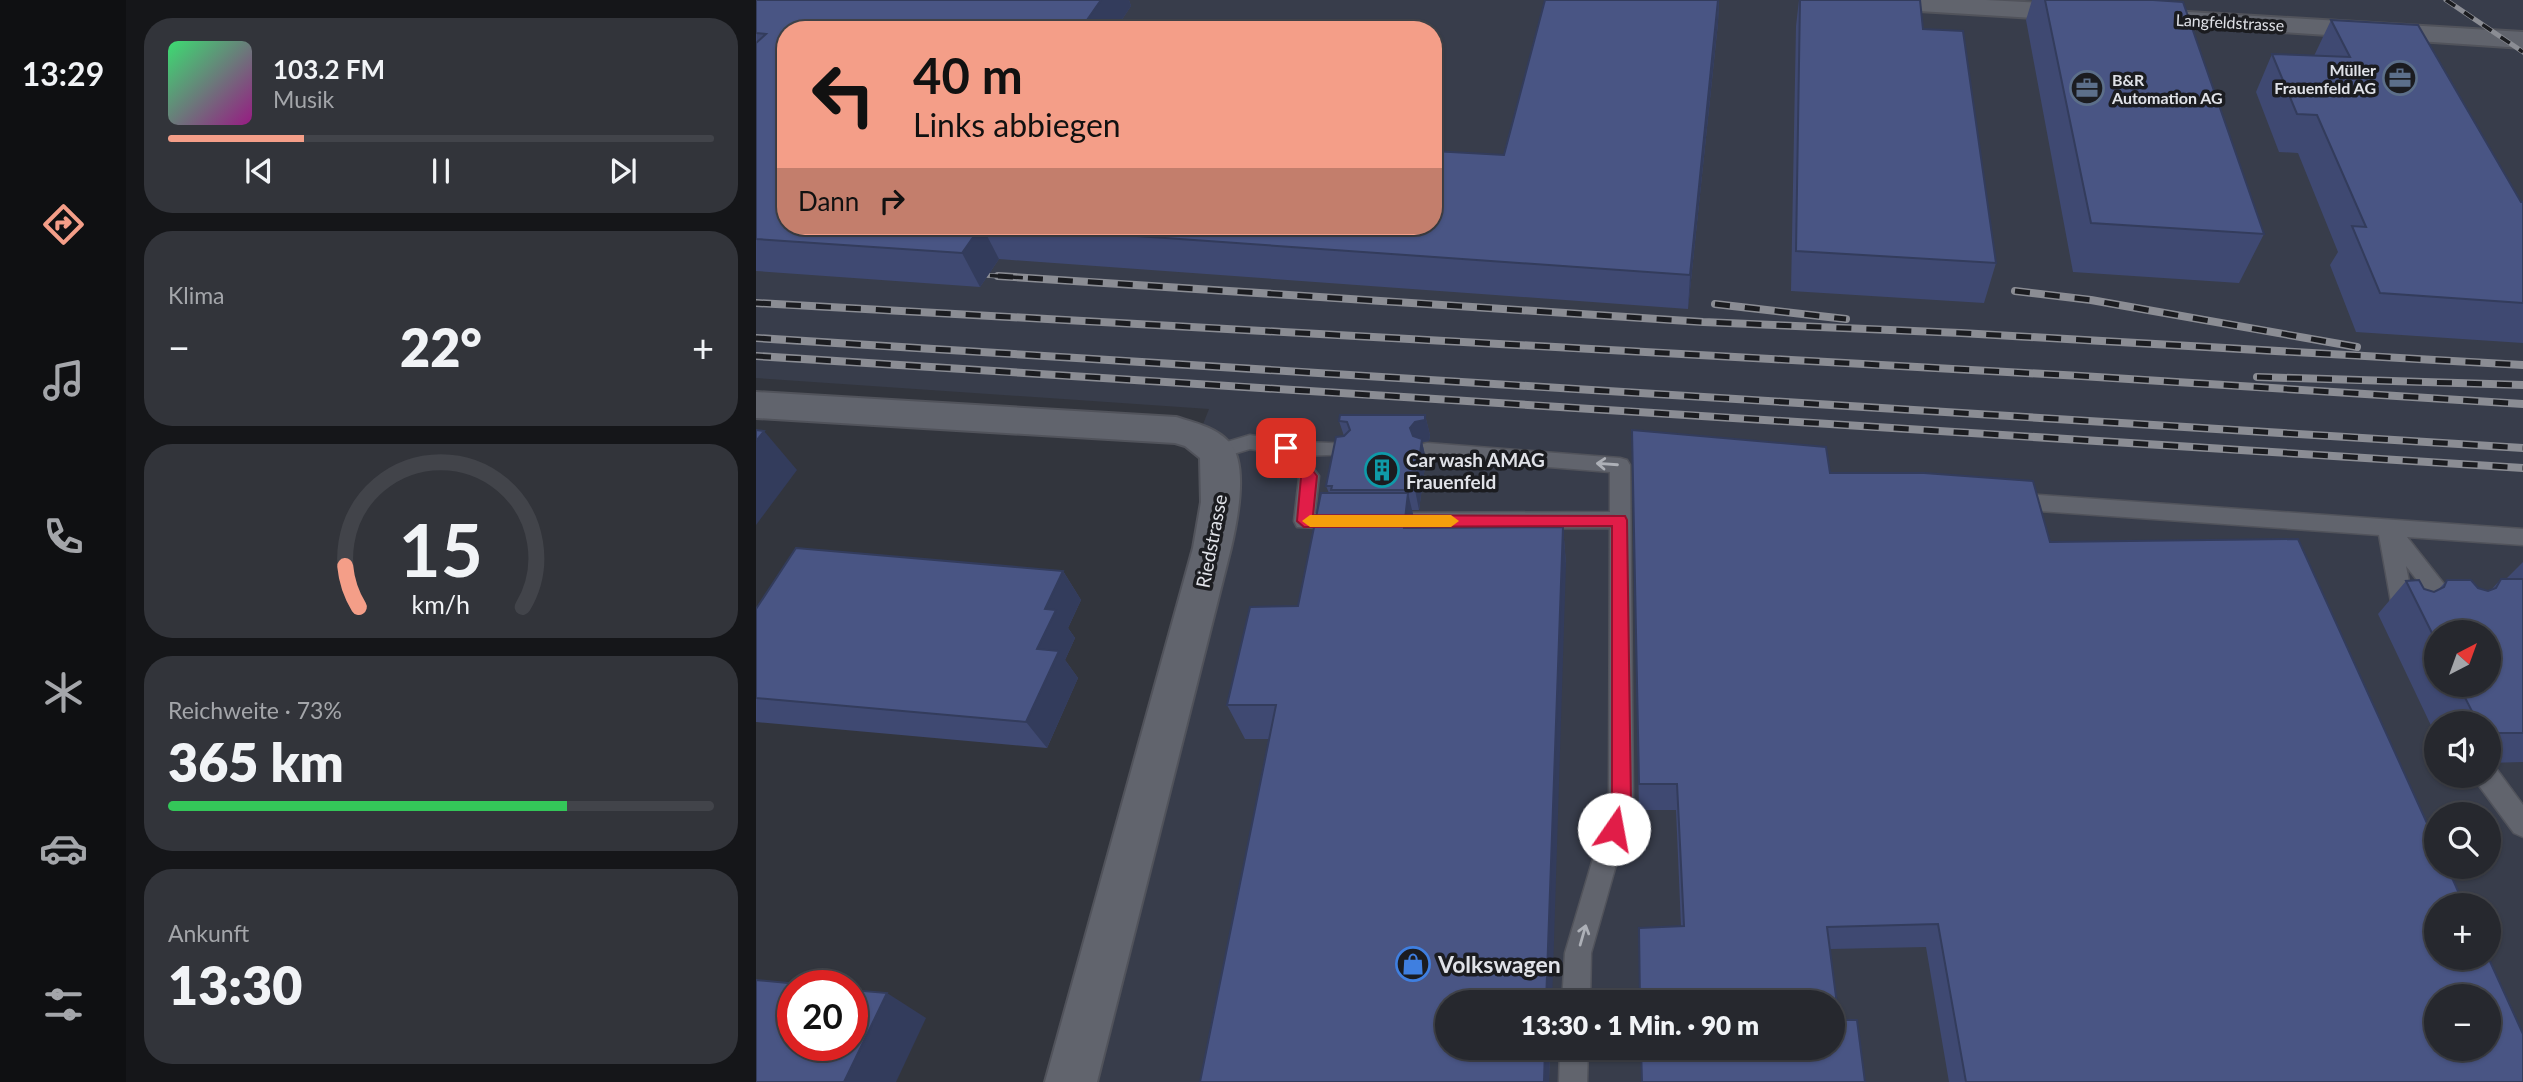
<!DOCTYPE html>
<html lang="de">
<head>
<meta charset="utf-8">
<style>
  :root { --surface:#26282e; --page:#32343a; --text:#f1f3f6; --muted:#a4a6aa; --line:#42444a; --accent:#f49e88 }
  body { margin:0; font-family:Lato,sans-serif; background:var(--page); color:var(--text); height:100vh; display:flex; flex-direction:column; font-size:26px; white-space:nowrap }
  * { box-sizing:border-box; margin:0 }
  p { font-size:23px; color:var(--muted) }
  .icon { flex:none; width:38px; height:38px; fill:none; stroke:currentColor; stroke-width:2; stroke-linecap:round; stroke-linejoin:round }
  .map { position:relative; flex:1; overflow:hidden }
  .sheet { display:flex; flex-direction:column; gap:18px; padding:18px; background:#151619; width:630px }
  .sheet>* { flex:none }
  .banner { position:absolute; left:21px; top:21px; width:665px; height:214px; border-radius:28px; box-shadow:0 2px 5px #0004,0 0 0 2px var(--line); background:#f49e88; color:#111; overflow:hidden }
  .needle { width:46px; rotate:41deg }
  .tools { position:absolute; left:1668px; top:620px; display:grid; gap:14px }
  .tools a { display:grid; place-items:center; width:77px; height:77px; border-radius:50%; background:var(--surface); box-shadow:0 2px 5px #0004,0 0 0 2px var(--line); font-size:35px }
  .speed { position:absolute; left:21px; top:970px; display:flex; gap:14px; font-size:35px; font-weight:700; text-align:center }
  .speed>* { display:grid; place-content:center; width:91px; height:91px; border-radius:50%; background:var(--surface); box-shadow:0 2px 5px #0004,0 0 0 2px var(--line); line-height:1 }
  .speed .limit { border:10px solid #d22; background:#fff; color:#111 }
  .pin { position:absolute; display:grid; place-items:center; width:60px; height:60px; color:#fff; margin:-30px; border-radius:14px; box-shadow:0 4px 10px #0006 }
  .me { position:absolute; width:77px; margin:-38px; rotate:12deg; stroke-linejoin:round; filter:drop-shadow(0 0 5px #0008) }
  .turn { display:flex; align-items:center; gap:24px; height:147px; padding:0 21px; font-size:32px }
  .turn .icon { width:91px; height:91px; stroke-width:2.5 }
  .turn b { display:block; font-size:49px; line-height:60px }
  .then { display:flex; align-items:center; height:66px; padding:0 21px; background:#0003; gap:14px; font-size:26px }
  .big { font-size:52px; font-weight:800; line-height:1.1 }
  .sheet .widget { flex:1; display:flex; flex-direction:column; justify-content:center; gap:10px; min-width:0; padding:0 24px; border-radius:28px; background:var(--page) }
  .sheet .dial { align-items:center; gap:0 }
  .dial svg { height:182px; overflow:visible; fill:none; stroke:var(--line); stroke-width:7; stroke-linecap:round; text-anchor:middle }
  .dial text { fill:var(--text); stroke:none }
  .song { display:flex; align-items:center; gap:21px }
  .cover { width:84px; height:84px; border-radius:10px; background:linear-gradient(135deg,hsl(140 70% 55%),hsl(310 70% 35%)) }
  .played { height:7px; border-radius:4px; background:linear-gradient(90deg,var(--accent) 25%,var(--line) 25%) }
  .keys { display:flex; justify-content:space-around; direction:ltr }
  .heat { display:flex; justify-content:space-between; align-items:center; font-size:38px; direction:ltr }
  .charge { height:10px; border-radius:5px; background:linear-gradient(90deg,#34c759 73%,var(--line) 0) }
  .trip { position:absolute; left:679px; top:990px; width:410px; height:70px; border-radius:35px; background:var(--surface); box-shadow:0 2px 5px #0004,0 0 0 2px var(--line); font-weight:800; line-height:70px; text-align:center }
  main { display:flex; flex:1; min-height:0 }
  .dock { display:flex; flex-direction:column; width:126px; justify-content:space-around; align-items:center; background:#0f1012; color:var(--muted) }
  .dock .icon { width:49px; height:49px }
  .dock .on { color:var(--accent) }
  .dock b { font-size:32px; color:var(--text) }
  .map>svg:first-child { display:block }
  .built { fill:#383d4b; fill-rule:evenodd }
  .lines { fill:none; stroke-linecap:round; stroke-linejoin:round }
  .service-casing { stroke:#51535b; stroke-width:3 }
  .minor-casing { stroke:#51535b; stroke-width:4 }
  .service { fill:#61646d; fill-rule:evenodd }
  .minor { fill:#61646d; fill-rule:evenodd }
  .rail-far1-casing { stroke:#8b8d94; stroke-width:5 }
  .rail-casing { stroke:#8b8d94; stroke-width:8 }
  .rail-far1 { stroke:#1b1c20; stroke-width:3.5; stroke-dasharray:11; stroke-linecap:butt }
  .rail { stroke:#1b1c20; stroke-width:5; stroke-dasharray:15; stroke-linecap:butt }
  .wall { fill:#3f4972; fill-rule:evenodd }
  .shaded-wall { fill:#333c5c }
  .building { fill:#495584; stroke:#333c5c; stroke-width:2; fill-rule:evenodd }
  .oneway { stroke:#adb0b7 }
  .route { fill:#e11d48; stroke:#92132f; stroke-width:2 }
  .slow { fill:#f59e0b }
  .labels { text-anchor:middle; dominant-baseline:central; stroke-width:7; stroke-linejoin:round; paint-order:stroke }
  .far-street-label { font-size:16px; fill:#e0e2e8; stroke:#1b1c20 }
  .far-poi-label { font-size:16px; font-weight:bold; fill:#e0e2e8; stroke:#1b1c20; text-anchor:end }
  .poi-label { font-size:19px; font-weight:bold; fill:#e0e2e8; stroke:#1b1c20; text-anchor:start }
  .street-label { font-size:19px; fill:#e0e2e8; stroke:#1b1c20 }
  .near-poi-label { font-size:23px; font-weight:bold; fill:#e0e2e8; stroke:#1b1c20; text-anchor:start }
</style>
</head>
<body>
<main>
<nav class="dock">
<b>13:29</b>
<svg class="icon on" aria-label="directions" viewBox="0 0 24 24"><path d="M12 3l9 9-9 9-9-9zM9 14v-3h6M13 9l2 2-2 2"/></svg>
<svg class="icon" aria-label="music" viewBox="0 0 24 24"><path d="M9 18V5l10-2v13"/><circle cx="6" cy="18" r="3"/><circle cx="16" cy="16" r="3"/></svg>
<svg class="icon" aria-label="phone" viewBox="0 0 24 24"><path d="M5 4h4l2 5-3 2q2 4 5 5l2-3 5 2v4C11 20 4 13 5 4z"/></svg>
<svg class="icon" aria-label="climate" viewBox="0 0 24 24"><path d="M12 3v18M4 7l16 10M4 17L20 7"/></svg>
<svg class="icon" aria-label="car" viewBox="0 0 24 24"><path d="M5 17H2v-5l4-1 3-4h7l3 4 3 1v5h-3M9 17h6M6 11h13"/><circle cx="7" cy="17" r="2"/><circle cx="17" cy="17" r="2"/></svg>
<svg class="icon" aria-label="filters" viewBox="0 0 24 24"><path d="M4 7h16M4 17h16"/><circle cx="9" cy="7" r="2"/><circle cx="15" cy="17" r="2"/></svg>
</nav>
<section class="sheet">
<div class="widget">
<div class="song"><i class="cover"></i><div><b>103.2 FM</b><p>Musik</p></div></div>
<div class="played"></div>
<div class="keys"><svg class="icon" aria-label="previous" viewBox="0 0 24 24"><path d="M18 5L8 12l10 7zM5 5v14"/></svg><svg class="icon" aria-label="pause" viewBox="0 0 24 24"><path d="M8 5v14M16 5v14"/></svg><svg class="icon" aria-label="next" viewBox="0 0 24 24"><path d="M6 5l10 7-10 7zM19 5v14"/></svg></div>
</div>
<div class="widget"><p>Klima</p>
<div class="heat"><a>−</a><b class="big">22°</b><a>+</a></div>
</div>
<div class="widget dial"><svg viewBox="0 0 100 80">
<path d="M14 69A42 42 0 1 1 86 69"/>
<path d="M14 69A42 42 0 0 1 8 51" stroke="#f49e88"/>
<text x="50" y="56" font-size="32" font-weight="700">15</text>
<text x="50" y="72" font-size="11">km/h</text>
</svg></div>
<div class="widget"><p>Reichweite · 73%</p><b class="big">365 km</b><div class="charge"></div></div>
<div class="widget"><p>Ankunft</p><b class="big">13:30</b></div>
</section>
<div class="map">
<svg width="1767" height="1082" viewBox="0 0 1767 1082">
  <rect width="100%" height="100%" fill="#32353d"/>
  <!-- built -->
  <path class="built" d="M0,0h1767v1082h-1452l150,-575 -23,-70 11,-28 -453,-31zM30,30h647v196h-647zM1680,632h52v52h-52zM1680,723h52v52h-52zM1680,814h52v52h-52zM1680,905h52v52h-52zM1680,996h52v52h-52zM691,1003h385v45h-385z"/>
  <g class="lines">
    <!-- service casing -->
    <g class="service-casing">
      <g id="service">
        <polygon points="494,435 530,441 594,444 597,449 594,454 548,456 563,476 559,513 593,515 596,521 593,527 586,529 541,527 538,521 543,478 524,454 494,449 461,459 454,457 451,452 454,447"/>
        <polygon points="671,443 864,458 871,460 874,465 877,805 835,953 834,1003 806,1003 809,953 853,805 854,528 629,529 622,527 619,521 622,515 629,513 854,512 854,472 671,457 664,455 661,450 664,445"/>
        <polygon points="1256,493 1767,529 1767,545 1651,537 1710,612 1707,618 1699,621 1691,618 1650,566 1659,613 1656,619 1648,622 1640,619 1637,613 1623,535 1256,509 1249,507 1246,501 1249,495"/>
        <polygon points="1732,765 1739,767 1767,805 1767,837 1758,833 1721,783 1718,775 1732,775"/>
        <polygon points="804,1048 832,1048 831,1082 803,1082"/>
      </g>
    </g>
    <!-- minor casing -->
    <g class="minor-casing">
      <g id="minor">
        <polygon points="1085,0 1230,0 1326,5 1335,8 1339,13 1335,18 1326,21 1097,7 1088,5"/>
        <polygon points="1383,9 1767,32 1767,48 1374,22 1370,17 1374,12"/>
        <path d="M0,392l420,25c19,6 39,10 53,25 20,21 8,80 2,106l-134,534h-52l148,-534 8,-46 -1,-44 -15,-12 -10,-3 -419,-25z"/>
      </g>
    </g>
    <!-- service -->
    <use href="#service" class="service"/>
    <!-- minor -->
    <use href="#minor" class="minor"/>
    <!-- rail-far1 casing -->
    <g class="rail-far1-casing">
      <g id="rail-far1">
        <polyline points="1690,0 1767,52"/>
        <polyline points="212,274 269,278"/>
      </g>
    </g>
    <!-- rail casing -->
    <g class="rail-casing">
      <g id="rail">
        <polyline points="242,276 947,322 1205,333 1767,365"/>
        <polyline points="1259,291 1335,300 1601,347"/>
        <polyline points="0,303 1325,376 1767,404"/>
        <polyline points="959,304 1090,319"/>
        <polyline points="0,338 1767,448"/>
        <polyline points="0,356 1767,468"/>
        <polyline points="1501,377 1767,385"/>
      </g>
    </g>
    <!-- rail-far1 -->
    <use href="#rail-far1" class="rail-far1"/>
    <!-- rail -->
    <use href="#rail" class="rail"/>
  </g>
  <!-- wall -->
  <g class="wall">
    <polygon points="0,0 373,0 375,6 359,30 30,30 30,226 677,226 748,155 963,0 962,23 932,309 243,259 224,287 0,271"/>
    <polygon points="1043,0 1164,0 1167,29 1240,263 1228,303 1035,291 1040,26"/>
    <polygon points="1268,0 1397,0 1508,234 1483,283 1317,272 1270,20 1276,0"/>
    <polygon points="1575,20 1765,202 1767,202 1767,343 1600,332 1574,265 1582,252 1542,153 1523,152 1500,92 1516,54 1558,56"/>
    <polygon points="669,415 674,435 673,441 666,442 670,459 663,510 656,510 660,528 807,527 810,564 691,1048 794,1048 793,1082 444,1082 513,739 489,739 471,705 542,606 573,493 570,486 588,436 583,421"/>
    <polygon points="876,462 1074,473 1294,542 1767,1082 1193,1082 1170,947 1074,949 1083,1020 1109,1082 925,926 920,810 883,810"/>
    <path d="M1767,562v200l-35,1v-40h-52v13l-58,-122 28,-33 28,11 4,-2 9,-10 41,11 3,-1 10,-11h5zM1680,632l52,52h-52z"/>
    <polygon points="307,571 325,600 312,628 319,638 309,660 322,678 291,748 0,722 0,609"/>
  </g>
  <!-- shaded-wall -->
  <g class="shaded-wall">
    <polygon points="345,0 373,0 375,6 359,30 324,30"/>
    <polygon points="963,0 962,23 932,309 934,275"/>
    <polygon points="225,226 226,226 243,259 224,287 206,253"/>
    <polygon points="669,415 674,435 673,441 666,442 670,459 663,510 659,490 659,449 654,428 659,422"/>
    <polygon points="8,431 41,470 0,525 0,441"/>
    <polygon points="652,493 661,531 648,528"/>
    <polygon points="807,527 810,564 796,1003 790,1003"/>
    <polygon points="307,571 325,600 312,628 319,638 309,660 322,678 291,748 270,722 281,649 289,609"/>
    <polygon points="131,993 170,1018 140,1082 88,1082"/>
    <polygon points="789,1048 794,1048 793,1082 788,1082"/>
  </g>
  <!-- building -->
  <g class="building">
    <polygon points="0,0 345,0 324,30 152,30 124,28 123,30 30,30 30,226 225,226 206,253 0,239 0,43 10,34 0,33"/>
    <polygon points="789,0 962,0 934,275 238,226 677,226 677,151 748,155"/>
    <polygon points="1044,0 1164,0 1167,29 1207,31 1240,263 1040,251"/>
    <polygon points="1289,0 1397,0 1427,2 1508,234 1335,223"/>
    <polygon points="1575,20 1662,25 1765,202 1767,202 1767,303 1624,293 1596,226 1610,227 1561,115 1541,114 1516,54 1594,57"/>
    <polygon points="584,415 669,415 669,420 659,422 654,428 657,436 666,439 659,490 575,490 576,486 570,486 580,437 588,436 594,430 591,422 583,421"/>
    <polygon points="0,430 8,431 0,441"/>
    <path d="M876,430l194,17 4,26h94l109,8 17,61 248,-3 138,304v23h11l17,39h-28v52h52l35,77v48h-557l-28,-158 -111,3 12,93h18l8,62h-223l-1,-34h191v-45h-192l-1,-75 45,-2 -7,-142h-38zM1680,996h52v52h-52z"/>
    <polygon points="565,493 652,493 648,528 807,527 790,1003 691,1003 691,1048 789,1048 788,1082 444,1082 520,705 471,705 494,607 542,606"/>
    <polygon points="40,548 307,571 289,609 300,610 281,649 303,651 270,722 0,698 0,609"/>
    <polygon points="1745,579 1767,579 1767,733 1732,733 1732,723 1722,723 1702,684 1732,684 1732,632 1680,632 1680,641 1650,581 1663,580 1668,589 1678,592 1688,587 1691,580 1715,580 1722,588 1732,591 1740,588"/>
    <polygon points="0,980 53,985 37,985 37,1045 96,1045 96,990 131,993 88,1082 0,1082"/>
  </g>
  <!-- one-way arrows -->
  <defs><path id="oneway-shaft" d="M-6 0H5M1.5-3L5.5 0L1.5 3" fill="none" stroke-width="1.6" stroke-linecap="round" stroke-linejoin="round" transform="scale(1.75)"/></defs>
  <g class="oneway">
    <use href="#oneway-shaft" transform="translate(851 464) rotate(-176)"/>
    <use href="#oneway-shaft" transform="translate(827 935) rotate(-74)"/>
  </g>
  <!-- route -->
  <polygon class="route" points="530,443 536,444 561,476 557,515 869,516 871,520 875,804 865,836 858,838 851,836 849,829 856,804 856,526 548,527 541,521 545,477 523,448"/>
  <!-- slow -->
  <polygon class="slow" points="554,515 695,515 703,521 695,527 554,527 546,521"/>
  <!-- icons -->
  <defs>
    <g id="office-ring" transform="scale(1.75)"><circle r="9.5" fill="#1b1c20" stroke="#5c6f8a" stroke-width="1.5"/><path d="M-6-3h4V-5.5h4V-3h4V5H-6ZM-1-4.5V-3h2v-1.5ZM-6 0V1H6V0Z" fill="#5c6f8a"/></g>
    <g id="building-ring" transform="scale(1.75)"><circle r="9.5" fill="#1b1c20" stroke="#0f9aa8" stroke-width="1.5"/><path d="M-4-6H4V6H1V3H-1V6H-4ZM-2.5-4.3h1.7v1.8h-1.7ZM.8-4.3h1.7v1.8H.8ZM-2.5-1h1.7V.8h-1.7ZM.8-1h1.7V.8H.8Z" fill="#0f9aa8"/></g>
    <g id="shop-ring" transform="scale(1.75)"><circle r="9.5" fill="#1b1c20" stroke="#3f7fe0" stroke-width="1.5"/><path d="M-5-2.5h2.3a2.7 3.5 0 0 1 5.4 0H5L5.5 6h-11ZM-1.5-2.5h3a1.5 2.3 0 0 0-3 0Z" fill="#3f7fe0"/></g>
  </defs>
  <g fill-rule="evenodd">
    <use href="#office-ring" x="1644" y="78"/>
    <use href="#office-ring" x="1331" y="88"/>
    <use href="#building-ring" x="626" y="470"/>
    <use href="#shop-ring" x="657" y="964"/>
  </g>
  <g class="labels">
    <!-- far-street labels -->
    <g class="far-street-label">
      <text transform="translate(1474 22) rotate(3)">Langfeldstrasse</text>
    </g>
    <!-- far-poi labels -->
    <g class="far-poi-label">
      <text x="1620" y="69">Müller<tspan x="1620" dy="18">Frauenfeld AG</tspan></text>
      <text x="1356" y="79" text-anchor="start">B&amp;R<tspan x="1356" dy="18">Automation AG</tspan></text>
    </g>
    <!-- poi labels -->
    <g class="poi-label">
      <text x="650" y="459">Car wash AMAG<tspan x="650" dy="22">Frauenfeld</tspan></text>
    </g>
    <!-- street labels -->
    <g class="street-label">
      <text transform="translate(455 541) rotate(-79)">Riedstrasse</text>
    </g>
    <!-- near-poi labels -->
    <g class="near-poi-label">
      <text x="682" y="964">Volkswagen</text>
    </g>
  </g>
</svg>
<div class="tools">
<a><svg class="needle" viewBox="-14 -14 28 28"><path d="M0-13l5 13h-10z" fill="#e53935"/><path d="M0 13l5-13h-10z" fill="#a4a6aa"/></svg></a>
<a><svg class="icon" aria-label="sound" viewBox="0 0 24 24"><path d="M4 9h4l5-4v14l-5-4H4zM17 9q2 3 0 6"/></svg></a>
<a><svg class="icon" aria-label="search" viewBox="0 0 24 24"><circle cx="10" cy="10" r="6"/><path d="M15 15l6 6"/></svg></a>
<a>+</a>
<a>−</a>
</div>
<div class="speed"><div class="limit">20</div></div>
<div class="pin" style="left:530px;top:448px;background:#d93025"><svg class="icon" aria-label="arrive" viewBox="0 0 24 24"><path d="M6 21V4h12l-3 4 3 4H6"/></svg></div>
<svg class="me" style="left:858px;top:829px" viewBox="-20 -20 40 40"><circle r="19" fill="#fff"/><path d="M0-13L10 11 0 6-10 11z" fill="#e11d48"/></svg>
<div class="trip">13:30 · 1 Min. · 90 m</div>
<div class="banner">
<div class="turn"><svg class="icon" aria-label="left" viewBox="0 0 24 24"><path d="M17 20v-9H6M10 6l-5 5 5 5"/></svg><div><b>40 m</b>Links abbiegen</div></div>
<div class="then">Dann<svg class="icon" aria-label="right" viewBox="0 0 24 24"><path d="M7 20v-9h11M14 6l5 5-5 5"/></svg></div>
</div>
</div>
</main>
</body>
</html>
